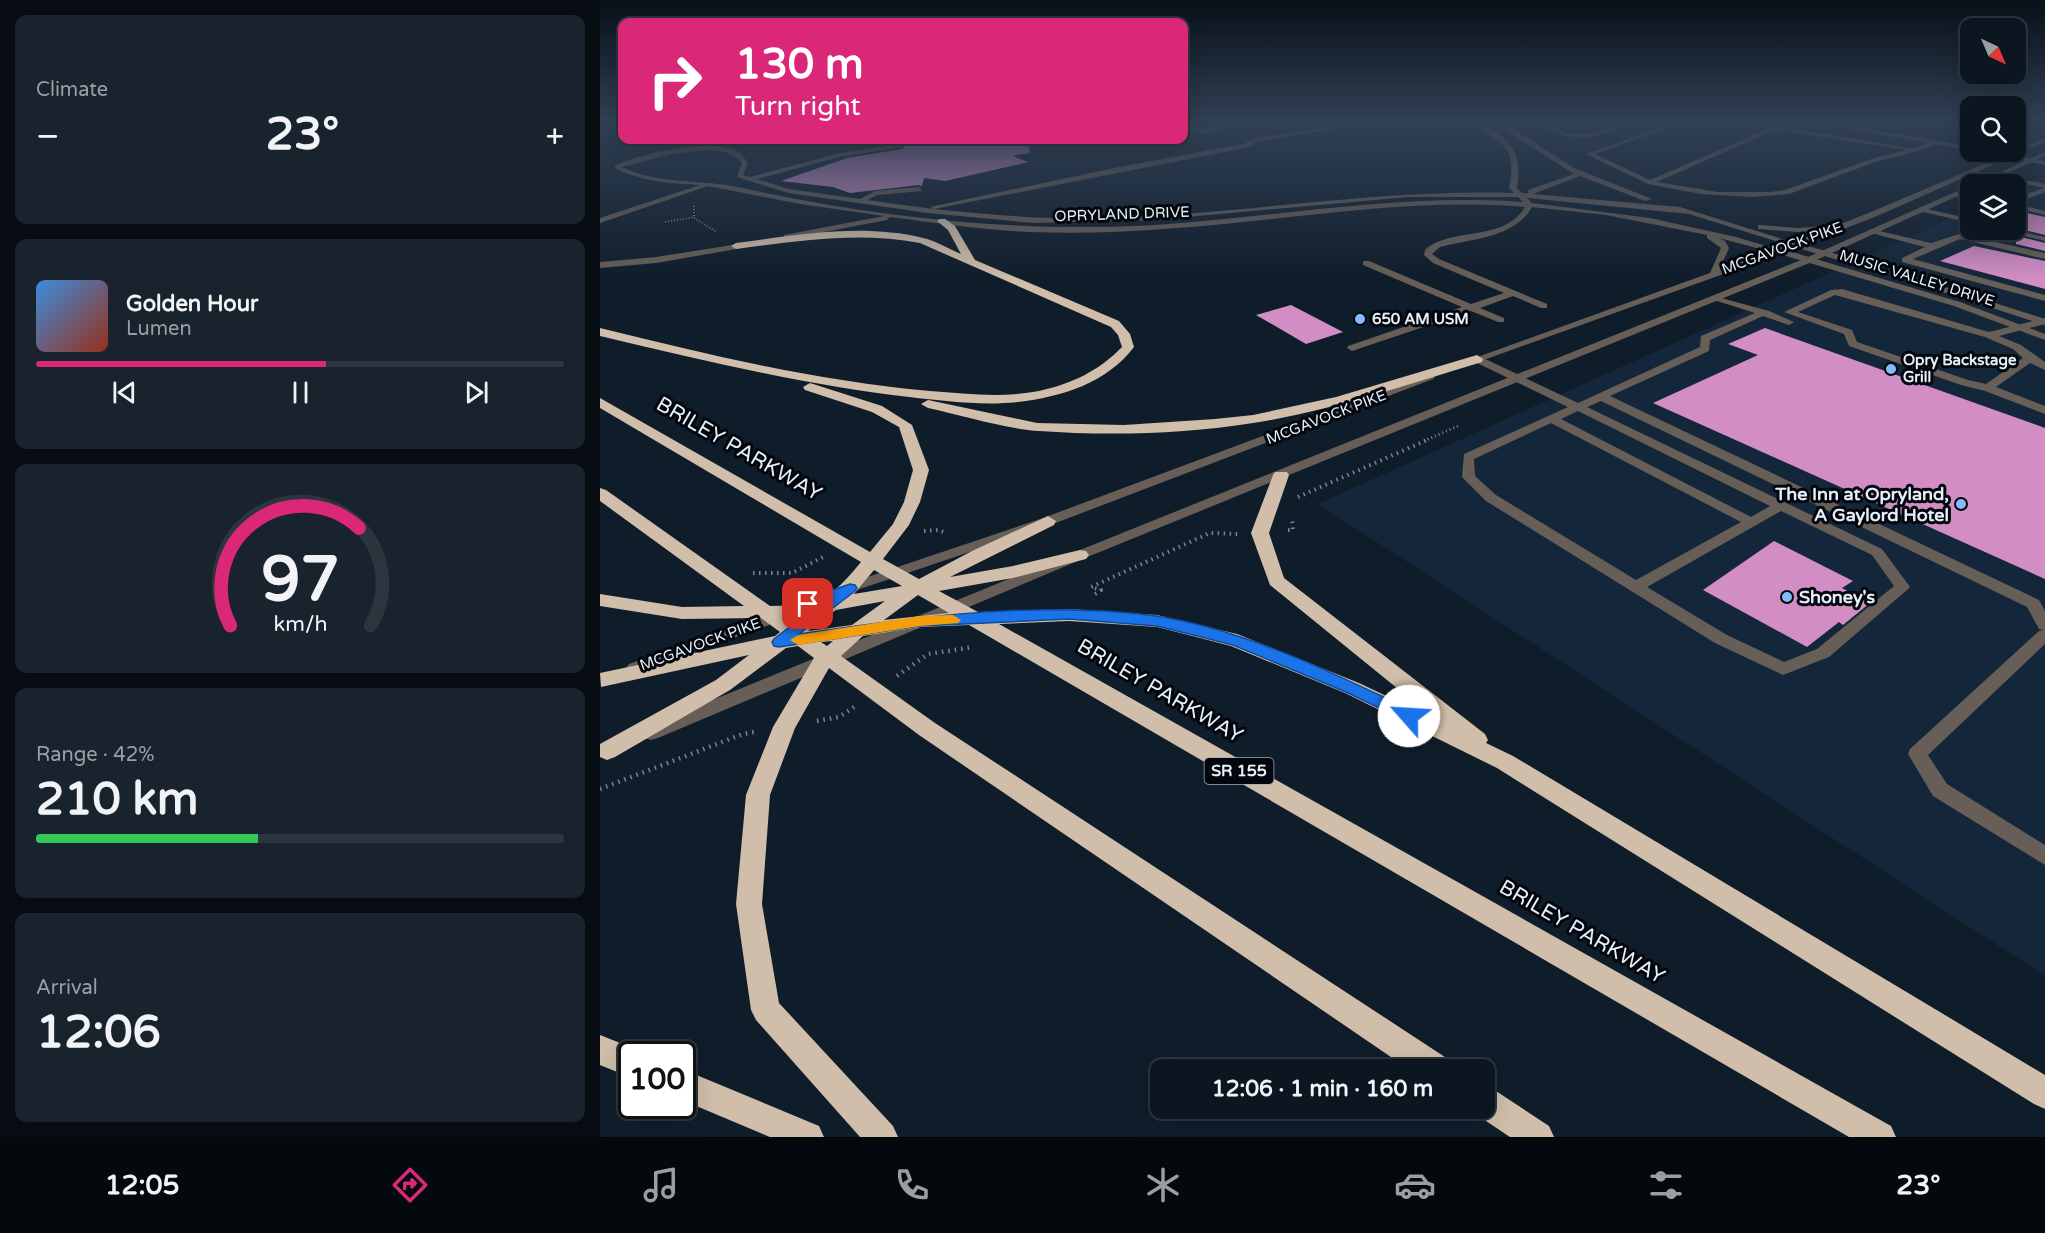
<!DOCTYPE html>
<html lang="en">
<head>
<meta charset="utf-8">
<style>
  :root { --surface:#0b1620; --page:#19232d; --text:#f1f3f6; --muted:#9a9fa5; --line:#2b353e; --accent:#db2777 }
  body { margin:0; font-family:"Varela Round",sans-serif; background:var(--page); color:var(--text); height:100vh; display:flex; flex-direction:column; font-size:22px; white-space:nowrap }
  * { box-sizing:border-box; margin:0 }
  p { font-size:20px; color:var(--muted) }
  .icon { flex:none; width:33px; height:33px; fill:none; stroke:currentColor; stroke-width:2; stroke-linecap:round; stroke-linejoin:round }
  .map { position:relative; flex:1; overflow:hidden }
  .drawer { display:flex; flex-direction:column; gap:15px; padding:15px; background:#060c12; width:600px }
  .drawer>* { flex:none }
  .guide { position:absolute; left:18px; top:18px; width:570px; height:126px; border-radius:12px; box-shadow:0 6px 24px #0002,0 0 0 2px var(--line); background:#db2777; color:#fff; overflow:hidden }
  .needle { width:39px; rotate:136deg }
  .controls { position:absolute; left:1360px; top:18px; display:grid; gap:12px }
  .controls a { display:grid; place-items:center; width:66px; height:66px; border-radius:12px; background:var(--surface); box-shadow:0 6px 24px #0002,0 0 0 2px var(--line); font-size:30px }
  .speed { position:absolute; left:18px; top:1041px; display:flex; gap:12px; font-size:30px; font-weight:700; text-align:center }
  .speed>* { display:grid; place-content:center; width:78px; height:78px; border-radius:50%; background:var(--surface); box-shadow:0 6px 24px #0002,0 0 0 2px var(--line); line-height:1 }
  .speed .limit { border:3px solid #111; border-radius:9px; background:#fff; color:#111 }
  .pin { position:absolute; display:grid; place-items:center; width:51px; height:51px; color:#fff; margin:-26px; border-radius:12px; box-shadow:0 3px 9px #0006 }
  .me { position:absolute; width:66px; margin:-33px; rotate:296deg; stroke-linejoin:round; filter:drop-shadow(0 0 4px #0008) }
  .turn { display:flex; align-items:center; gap:21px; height:126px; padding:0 18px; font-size:27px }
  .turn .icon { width:78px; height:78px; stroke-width:2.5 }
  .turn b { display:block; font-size:42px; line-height:51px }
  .big { font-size:45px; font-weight:700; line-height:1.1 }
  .drawer .card { flex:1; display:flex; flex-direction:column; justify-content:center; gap:9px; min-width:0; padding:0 21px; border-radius:12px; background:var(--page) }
  .drawer .dial { align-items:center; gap:0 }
  .dial svg { height:156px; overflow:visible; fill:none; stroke:var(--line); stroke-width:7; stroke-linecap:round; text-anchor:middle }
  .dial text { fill:var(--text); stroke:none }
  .song { display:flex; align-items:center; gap:18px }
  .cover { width:72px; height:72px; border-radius:9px; background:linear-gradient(135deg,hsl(210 70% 55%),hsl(10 70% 35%)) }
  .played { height:6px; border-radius:3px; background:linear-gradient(90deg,var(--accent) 55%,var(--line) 55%) }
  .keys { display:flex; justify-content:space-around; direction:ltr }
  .heat { display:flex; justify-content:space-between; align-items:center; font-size:33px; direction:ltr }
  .charge { height:9px; border-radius:4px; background:linear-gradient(90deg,#34c759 42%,var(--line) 0) }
  .trip { position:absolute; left:550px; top:1059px; width:345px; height:60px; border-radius:12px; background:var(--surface); box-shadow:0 6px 24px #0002,0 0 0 2px var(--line); font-weight:700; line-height:60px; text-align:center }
  .tab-bar { display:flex; height:96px; justify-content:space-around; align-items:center; background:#04090d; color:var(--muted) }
  .tab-bar .icon { width:42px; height:42px }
  .tab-bar .selected { color:var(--accent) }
  .tab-bar b { font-size:27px; color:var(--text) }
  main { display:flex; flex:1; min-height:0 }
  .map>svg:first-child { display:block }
  .built { fill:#14263a }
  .building { fill:#d18dc4 }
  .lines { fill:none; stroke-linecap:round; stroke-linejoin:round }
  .path-far3 { stroke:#798591; stroke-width:2; stroke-dasharray:1 2; stroke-linecap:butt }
  .path-far2 { stroke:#798591; stroke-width:3; stroke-dasharray:1 3; stroke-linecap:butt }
  .path-far1 { stroke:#798591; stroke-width:4; stroke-dasharray:1.5 4.5; stroke-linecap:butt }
  .path { stroke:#798591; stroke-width:4.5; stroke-dasharray:1.5 5; stroke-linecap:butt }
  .service { fill:#665e57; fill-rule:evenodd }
  .minor { fill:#665e57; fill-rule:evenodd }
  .tertiary { fill:#665e57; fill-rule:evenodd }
  .motorway { fill:#d0bdaa; fill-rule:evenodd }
  .route { fill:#1a73e8; stroke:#114b97; stroke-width:1.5 }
  .slow { fill:#f59e0b }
  .poi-dot { fill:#85bbfb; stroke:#03070d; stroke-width:2 }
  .labels { text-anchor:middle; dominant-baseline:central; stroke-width:6; stroke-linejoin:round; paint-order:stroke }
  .far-street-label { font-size:15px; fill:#e7f0fa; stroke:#03070d }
  .far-poi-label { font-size:15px; font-weight:bold; fill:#e7f0fa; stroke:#03070d; text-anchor:start }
  .shield { fill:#03070d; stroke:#a3aab3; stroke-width:1.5 }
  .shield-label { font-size:16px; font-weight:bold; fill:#e7f0fa }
  .poi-label { font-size:18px; font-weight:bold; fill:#e7f0fa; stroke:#03070d; text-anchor:end }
  .near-street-label { font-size:21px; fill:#e7f0fa; stroke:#03070d }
</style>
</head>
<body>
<main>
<section class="drawer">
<div class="card"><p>Climate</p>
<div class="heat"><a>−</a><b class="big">23°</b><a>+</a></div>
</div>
<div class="card">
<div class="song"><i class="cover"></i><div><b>Golden Hour</b><p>Lumen</p></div></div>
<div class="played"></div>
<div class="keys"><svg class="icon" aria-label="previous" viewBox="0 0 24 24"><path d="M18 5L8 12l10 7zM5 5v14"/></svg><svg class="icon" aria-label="pause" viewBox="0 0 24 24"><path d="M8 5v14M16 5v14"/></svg><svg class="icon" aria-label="next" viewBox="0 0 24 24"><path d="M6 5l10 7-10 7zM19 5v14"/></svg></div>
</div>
<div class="card dial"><svg viewBox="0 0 100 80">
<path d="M14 69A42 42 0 1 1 86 69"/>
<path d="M14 69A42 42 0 0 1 80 19" stroke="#db2777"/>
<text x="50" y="56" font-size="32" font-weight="700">97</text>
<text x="50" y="72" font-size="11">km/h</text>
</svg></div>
<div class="card"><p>Range · 42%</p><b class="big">210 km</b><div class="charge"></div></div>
<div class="card"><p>Arrival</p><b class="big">12:06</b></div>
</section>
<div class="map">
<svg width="1445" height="1137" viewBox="0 0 1445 1137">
  <rect width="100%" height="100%" fill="#0f1d2b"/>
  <!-- built -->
  <polygon class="built" points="1445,176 1445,976 718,504 1371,209 1371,230 1416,230 1416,189"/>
  <!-- building -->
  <g class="building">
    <polygon points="301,140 429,140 430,153 412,156 429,162 345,181 324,178 322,186 319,185 250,193 233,187 181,181 247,158 302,149 304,147 302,143 290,143"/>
    <polygon points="1422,212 1445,217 1445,235 1416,228 1416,214"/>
    <polygon points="1416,236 1445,243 1445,251 1416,244"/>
    <polygon points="1374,246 1445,261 1445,289 1340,261"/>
    <polygon points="691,305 743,332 706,344 656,315"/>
    <polygon points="1165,328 1445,428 1445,579 1053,403 1158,355 1128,344"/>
    <polygon points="1174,541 1253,581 1242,588 1270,603 1243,625 1239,622 1207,647 1103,590"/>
  </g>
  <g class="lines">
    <!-- path-far3 -->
    <g class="path-far3">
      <polyline points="94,206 94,218 117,232"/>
      <polyline points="65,222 94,217"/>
    </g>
    <!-- path-far2 -->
    <polyline class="path-far2" points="824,441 858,426"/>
    <!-- path-far1 -->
    <g class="path-far1">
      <polyline points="698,497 827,440"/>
      <polyline points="688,530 693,530 692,518"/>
      <polyline points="324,531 338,530 346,533"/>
      <polyline points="153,573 192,573 223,557"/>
      <polyline points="495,594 501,590 491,587 610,533 638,534"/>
    </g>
    <!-- path -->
    <g class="path">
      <polyline points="297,676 328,654 374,647"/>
      <polyline points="217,721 239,717 254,707"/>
      <polyline points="0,789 143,734 154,732"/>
    </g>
    <!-- service -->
    <g class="service">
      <polygon points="661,121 672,121 603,133 584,132 584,128 603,129"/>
      <polygon points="772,121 783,121 656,142 650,147 334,209 330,207 514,168 643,144 654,138"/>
      <path d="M867,121c8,-1 15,3 22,7 26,14 33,32 28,60l5,5h6v-3l46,-16 -83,-53h6l17,8 60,39 78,31 -7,2 -65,-25 -47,18 147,13 118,37 -7,2 -102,-32 -162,-16 5,5 118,15 86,19 47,14 -4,3 -60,-16 6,3 4,7 -11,25 -4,3 -4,-3 11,-25 -14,-10v-3l-101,-20 -74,-8c-17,31 -61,32 -92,40l-8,7 7,5 108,45v4h-6l-28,-12 -33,12 24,10v4h-6l-27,-11 -119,40 -5,-3 1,-2 114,-39 -99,-42v-4h6l102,43 33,-11 -71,-30 -9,-8 1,-5c26,-24 78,-7 100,-43 -117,-10 -233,13 -349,21 -48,4 -97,6 -146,4 -47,-2 -93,-9 -140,-15l-3,3 -100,19h-3v-4l100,-19 -84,-12 -92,-18 -108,37v-5l100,-33c-30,-2 -58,-3 -85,-17v-2c23,-13 100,-29 124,-14 3,3 7,8 9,11l-5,12 7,2 90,-24 60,-9 2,3 -62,10 -83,22 32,10 71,10 15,-8 44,-4 3,4 -45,4 -9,5c80,12 160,20 241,18 135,-4 268,-29 405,-25l-5,-5c10,-45 -11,-46 -42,-67zM108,150c14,1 24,2 34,13l-5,14 51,16 140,20 105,10 120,-3 255,-23h110l5,5c-123,-9 -246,15 -368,23 -139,8 -281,-8 -417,-38 -38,-8 -81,-2 -116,-20l50,-13z"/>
      <path d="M935,121c14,-1 25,13 40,14 21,1 40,-16 60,-14 -36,19 -66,25 -100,0z"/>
      <path d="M1079,121h7l-91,33 55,26 116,-50 46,-9h12l147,26v4l-36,-7 -16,7 -41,10 -89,33 -37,3 -51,-3 -53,-10 -62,-30zM1218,123l110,20 -15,6 -122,-21zM1189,129l2,3 116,18 -33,8 -89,32 -16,2h-51l-61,-10 113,-50z"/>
      <polygon points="1381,152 1392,152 1445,161 1445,165"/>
      <polygon points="1396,174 1445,184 1445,192 1416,203 1416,198 1444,188 1394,177"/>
      <polygon points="1357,192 1371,195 1371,199 1354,196"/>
      <polygon points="1416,204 1445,211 1445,215 1416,208"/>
      <polygon points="1319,207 1371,219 1371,223 1319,211"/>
      <polygon points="1161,225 1198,228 1239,225 1243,227 1239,229 1198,232 1158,229 1158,225"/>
      <polygon points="1271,229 1331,243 1359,234 1445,253 1445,259 1360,239 1313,259 1445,295 1445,301 1302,262 1302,258 1325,247 1271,233"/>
      <polygon points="1400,230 1413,230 1445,237 1445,241"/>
      <polygon points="151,242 155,244 154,246 56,263 0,268 0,262 56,257"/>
      <path d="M1242,289l147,43 56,-14v6l-46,12 22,9 24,17v8l-15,-7 -34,24 49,19v8l-60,-23 -24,-6 -112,-39 -5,-12 -60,-22 47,-22zM1235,295l150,42 28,12 10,9 -37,26 -18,-4 -111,-38 -5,-12 -54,-18z"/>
      <path d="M1114,296l55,15 25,11 -5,3 -26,-9 -53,24 -1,11 -99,45 429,204 6,11v33l-117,111 19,29 98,61v20l-112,-69 -25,-42 2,-5 129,-118 4,-1 -4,-1 -12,-22 -426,-206 -14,6 295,142 28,38 -3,3 -78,67 -46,18 -68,-32 -229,-142 -24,-24 2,-23 104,-47 -95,-46v-4h8l97,46 122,-56 1,-11 54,-23 -41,-13zM978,411l192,95 -19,11 -190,-98zM951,423l190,99 -105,58 -140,-85 -21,-19 -1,-17zM1181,511l91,44 22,31 -77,63 -33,13 -57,-27 -80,-48z"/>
    </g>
    <!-- minor -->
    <g class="minor">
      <polygon points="1194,242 1271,264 1272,266 1265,268 1191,246 1191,242"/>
      <polygon points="1179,248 1360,302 1445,334 1445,340 1354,306 1176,253 1175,251"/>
      <polygon points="1302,275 1308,275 1445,319 1445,325 1302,279"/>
    </g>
    <!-- tertiary -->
    <g class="tertiary">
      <polygon points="1445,138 1445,142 1277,216 1182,253 867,366 859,366 858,364 1176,249 1271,212"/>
      <polygon points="1445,152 1445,156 1383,184 1375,184"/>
      <polygon points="1371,185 1371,190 1212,262 485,558 58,738 51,740 44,738 42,733 44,728 475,552 1206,258"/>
      <polygon points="829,374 835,377 833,379 453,524 248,593 243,595 235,590 238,587 443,518"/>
      <polygon points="182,609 188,610 190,614 188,618 41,672 29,672 26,668 29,664"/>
    </g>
    <!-- motorway -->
    <g class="motorway">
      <path d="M339,219h6l10,7 20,34 144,61 11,13 4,13c-27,36 -73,50 -116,55 -36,4 -73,-1 -109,-5 -105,-12 -207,-37 -309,-61v-8c109,27 218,53 330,63 37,3 73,7 109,0 32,-7 60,-20 83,-44l-4,-12 -7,-8 -191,-84c-62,-12 -122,-2 -184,6l-5,-3 5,-3c62,-8 126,-20 187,-5 13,3 26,11 38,16l-13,-24 -11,-9z"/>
      <path d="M877,355l6,4 -1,3c-76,23 -151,49 -229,61 -68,11 -145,13 -214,8 -33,-2 -78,-16 -111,-23l-7,-4 7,-4 109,23 87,2 91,-6 38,-4 83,-18z"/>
      <path d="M210,383l72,23 30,19 17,45 -9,32 -11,23 -26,34 36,20 53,-28 76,-35 8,5 -2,4 -104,52 63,-11 67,-16 6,1 3,4 -3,4 -73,19 -74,13 39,21 91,-3 88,6 80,19 122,49 76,36 -165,-134 -19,-52 22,-58 2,-3h12l2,3 -20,58 15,45 201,156 3,6 -2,3 27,13 532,319v34l-11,-5 -537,-336 -152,-75 -114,-47 -74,-19 -88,-6 -70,3 892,502 5,11h-47l-880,-512 -49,2 -57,9 -22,20 94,67 513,336 4,11h-42l-491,-335 -90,-67 -34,60 -25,67 -8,109 17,99 114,123 5,11h-38l-104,-117 -5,-10 -15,-106 10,-109 27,-68 41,-69 -16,-12 -12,2 -56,42 -115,67 -8,3 -7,-3v-13l116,-64 33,-25 -148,32 -1,-14 175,-37 5,-4 -19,-14 -79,1 -82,-13v-12l82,13 62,-1 -144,-105v-13l6,2 164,116c49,-1 60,-6 91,-44l-261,-154v-10l270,154 23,-28 11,-22 9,-32 -14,-43 -27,-15 -67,-22 -2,-3zM274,570l28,16 -48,8zM318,595l31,18 -65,7zM285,601l-33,24 -44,6 28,-21zM202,616l-9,7 -6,-5h1zM233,641l-6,5 -6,-4z"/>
      <polygon points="0,1035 43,1052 44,1054 32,1054 32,1078 0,1065"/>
      <polygon points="82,1069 219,1126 224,1137 170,1137 82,1100"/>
      <polygon points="885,1086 896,1091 949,1126 954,1137 910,1137 874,1113 872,1108 885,1108"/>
    </g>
  </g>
  <!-- sky -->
  <linearGradient id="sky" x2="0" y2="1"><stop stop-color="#081018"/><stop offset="0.43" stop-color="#314055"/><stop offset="1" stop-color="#314055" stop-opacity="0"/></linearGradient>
  <rect width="1445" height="280" fill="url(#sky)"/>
  <!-- route -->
  <path class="route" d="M250,584l5,1 2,3 -2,3 -56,43c116,-17 240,-34 357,-18 87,13 180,58 259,96l3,4 -3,4h-11l-58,-28 -113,-47 -76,-19 -88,-7 -149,7 -141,21 -5,-1 -2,-4 2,-3 44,-34 -10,3 -5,-1 -2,-3 2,-4z"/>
  <!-- slow -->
  <polygon class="slow" points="353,615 361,620 358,623 320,626 198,645 190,640 198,635 320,616"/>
  <!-- markers -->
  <g class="poi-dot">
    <circle cx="760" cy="319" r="6"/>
    <circle cx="1291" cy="369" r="6"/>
    <circle cx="1361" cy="504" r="6"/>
    <circle cx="1187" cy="597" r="6"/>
  </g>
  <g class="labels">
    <!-- far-street labels -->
    <g class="far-street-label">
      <text transform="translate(522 214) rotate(-2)">OPRYLAND DRIVE</text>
      <text transform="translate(1182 248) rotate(-20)">MCGAVOCK PIKE</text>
      <text transform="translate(1317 278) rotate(17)">MUSIC VALLEY DRIVE</text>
      <text transform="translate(726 417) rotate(-21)">MCGAVOCK PIKE</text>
      <text transform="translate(100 644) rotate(-20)">MCGAVOCK PIKE</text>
    </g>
    <!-- far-poi labels -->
    <g class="far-poi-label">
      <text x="772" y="319">650 AM USM</text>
      <text x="1303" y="360">Opry Backstage<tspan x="1303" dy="17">Grill</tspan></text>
    </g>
    <!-- shield labels -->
    <rect class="shield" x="604.5" y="758" width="69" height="26" rx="4.5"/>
    <g class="shield-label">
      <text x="639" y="771">SR 155</text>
    </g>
    <!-- poi labels -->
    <g class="poi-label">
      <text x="1349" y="494">The Inn at Opryland,<tspan x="1349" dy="21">A Gaylord Hotel</tspan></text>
      <text x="1199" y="597" text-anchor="start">Shoney's</text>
    </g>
    <!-- near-street labels -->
    <g class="near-street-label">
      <text transform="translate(139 449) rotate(30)">BRILEY PARKWAY</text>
      <text transform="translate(560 691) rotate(30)">BRILEY PARKWAY</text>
      <text transform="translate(982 932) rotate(30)">BRILEY PARKWAY</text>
    </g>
  </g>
</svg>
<div class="controls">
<a><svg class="needle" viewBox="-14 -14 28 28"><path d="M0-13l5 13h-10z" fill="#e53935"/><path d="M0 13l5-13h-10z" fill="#9a9fa5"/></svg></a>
<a><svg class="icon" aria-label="search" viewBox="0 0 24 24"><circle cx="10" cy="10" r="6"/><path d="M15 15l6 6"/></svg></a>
<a><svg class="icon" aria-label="layers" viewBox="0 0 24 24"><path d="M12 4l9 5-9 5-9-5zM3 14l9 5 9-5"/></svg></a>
</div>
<div class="speed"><div class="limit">100</div></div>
<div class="pin" style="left:208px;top:604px;background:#d93025"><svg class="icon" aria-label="arrive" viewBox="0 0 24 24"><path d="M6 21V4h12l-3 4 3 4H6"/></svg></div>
<svg class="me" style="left:809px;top:716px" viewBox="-20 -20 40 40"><circle r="19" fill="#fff"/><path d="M0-13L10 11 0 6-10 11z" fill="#1a73e8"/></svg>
<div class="trip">12:06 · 1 min · 160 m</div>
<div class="guide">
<div class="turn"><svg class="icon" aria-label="right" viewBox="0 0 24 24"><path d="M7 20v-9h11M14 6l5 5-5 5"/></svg><div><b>130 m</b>Turn right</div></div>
</div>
</div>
</main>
<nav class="tab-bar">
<b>12:05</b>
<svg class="icon selected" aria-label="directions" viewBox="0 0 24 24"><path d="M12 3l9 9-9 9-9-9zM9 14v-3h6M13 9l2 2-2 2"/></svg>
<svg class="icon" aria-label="music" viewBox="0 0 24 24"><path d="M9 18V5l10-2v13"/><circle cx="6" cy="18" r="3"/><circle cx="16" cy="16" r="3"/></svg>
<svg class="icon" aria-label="phone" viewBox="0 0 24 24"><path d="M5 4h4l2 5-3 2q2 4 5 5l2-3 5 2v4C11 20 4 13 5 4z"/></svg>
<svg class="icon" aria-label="climate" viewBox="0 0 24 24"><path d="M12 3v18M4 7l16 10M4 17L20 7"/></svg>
<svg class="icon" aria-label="car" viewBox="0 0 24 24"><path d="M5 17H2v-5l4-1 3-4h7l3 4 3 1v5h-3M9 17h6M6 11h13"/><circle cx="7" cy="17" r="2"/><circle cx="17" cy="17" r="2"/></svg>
<svg class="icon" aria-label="filters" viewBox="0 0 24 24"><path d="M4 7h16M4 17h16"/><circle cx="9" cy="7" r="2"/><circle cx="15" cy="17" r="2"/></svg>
<b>23°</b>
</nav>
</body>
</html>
